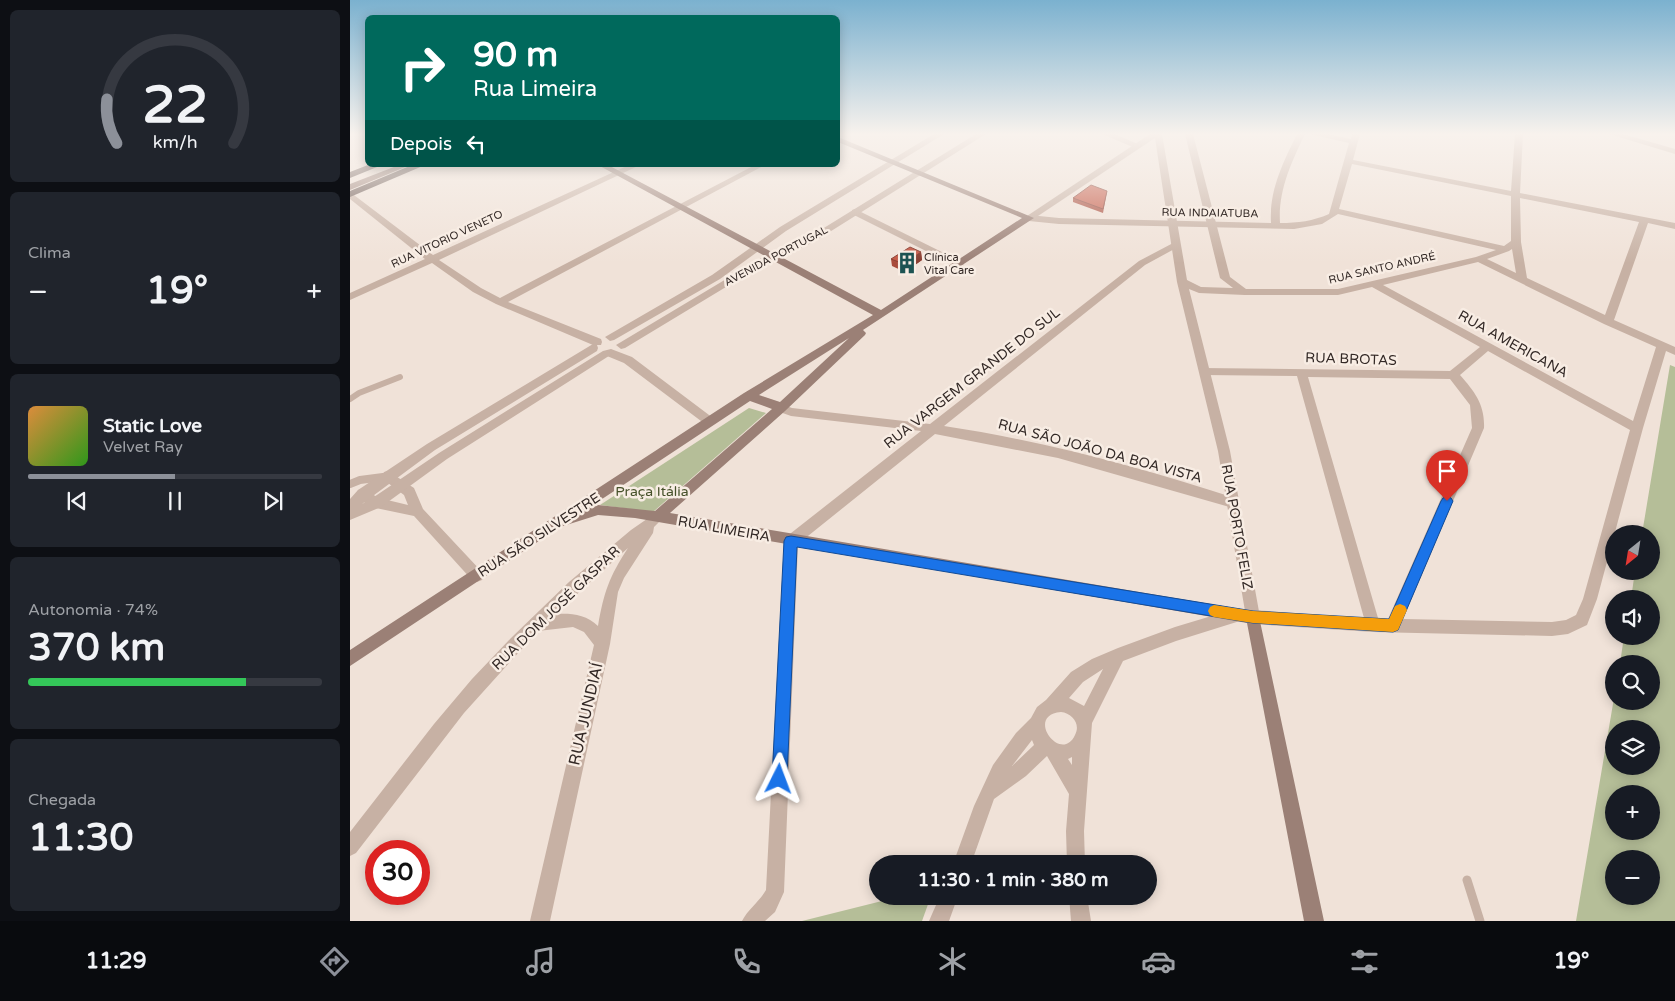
<!DOCTYPE html>
<html lang="pt">
<head>
<meta charset="utf-8">
<style>
  :root { --surface:#171b24; --page:#20242c; --text:#f1f3f6; --muted:#9ea1a6; --line:#363941; --accent:#8c9099 }
  body { margin:0; font-family:"Varela Round",sans-serif; background:var(--page); color:var(--text); height:100vh; display:flex; flex-direction:column; font-size:19px; white-space:nowrap }
  * { box-sizing:border-box; margin:0 }
  p { font-size:16px; color:var(--muted) }
  .icon { flex:none; width:28px; height:28px; fill:none; stroke:currentColor; stroke-width:2; stroke-linecap:round; stroke-linejoin:round }
  .map { position:relative; flex:1; overflow:hidden }
  .drawer { display:flex; flex-direction:column; gap:10px; padding:10px; background:#0d0f14; width:350px }
  .drawer>* { flex:none }
  .top-card { position:absolute; left:15px; top:15px; width:475px; height:152px; border-radius:8px; box-shadow:0 2px 12px #0003; background:#00695c; color:#fff; overflow:hidden }
  .needle { width:32px; rotate:210deg }
  .fabs { position:absolute; left:1255px; top:525px; display:grid; gap:10px }
  .fabs a { display:grid; place-items:center; width:55px; height:55px; border-radius:50%; background:var(--surface); box-shadow:0 2px 12px #0003; font-size:25px }
  .speed { position:absolute; left:15px; top:840px; display:flex; gap:10px; font-size:25px; font-weight:700; text-align:center }
  .speed>* { display:grid; place-content:center; width:65px; height:65px; border-radius:50%; background:var(--surface); box-shadow:0 2px 12px #0003; line-height:1 }
  .speed .limit { border:8px solid #d22; background:#fff; color:#111 }
  .pin { position:absolute; display:grid; place-items:center; width:42px; height:42px; color:#fff; margin:-51px -21px; border-radius:50% 50% 50% 0; rotate:-45deg; box-shadow:0 0 5px #0007 }
  .pin .icon { rotate:45deg }
  .me { position:absolute; width:55px; margin:-28px; rotate:3deg; stroke-linejoin:round; filter:drop-shadow(0 0 4px #0008) }
  .turn { display:flex; align-items:center; gap:18px; height:105px; padding:0 25px; font-size:22px }
  .turn .icon { width:65px; height:65px; stroke-width:2.5 }
  .turn b { display:block; font-size:35px; line-height:42px }
  .then { display:flex; align-items:center; height:48px; padding:0 25px; background:#0003; gap:10px; font-size:19px }
  .big { font-size:38px; font-weight:700; line-height:1.1 }
  .drawer .widget { flex:1; display:flex; flex-direction:column; justify-content:center; gap:8px; min-width:0; padding:0 18px; border-radius:8px; background:var(--page) }
  .drawer .dial { align-items:center; gap:0 }
  .dial svg { height:130px; overflow:visible; fill:none; stroke:var(--line); stroke-width:7; stroke-linecap:round; text-anchor:middle }
  .dial text { fill:var(--text); stroke:none }
  .song { display:flex; align-items:center; gap:15px }
  .cover { width:60px; height:60px; border-radius:8px; background:linear-gradient(135deg,hsl(30 70% 55%),hsl(110 70% 35%)) }
  .played { height:5px; border-radius:2px; background:linear-gradient(90deg,var(--accent) 50%,var(--line) 50%) }
  .keys { display:flex; justify-content:space-around; direction:ltr }
  .heat { display:flex; justify-content:space-between; align-items:center; font-size:28px; direction:ltr }
  .charge { height:8px; border-radius:4px; background:linear-gradient(90deg,#34c759 74%,var(--line) 0) }
  .trip { position:absolute; left:519px; top:855px; width:288px; height:50px; border-radius:25px; background:var(--surface); box-shadow:0 2px 12px #0003; font-weight:700; line-height:50px; text-align:center }
  .menu { display:flex; height:80px; justify-content:space-around; align-items:center; background:#090b0e; color:var(--muted) }
  .menu .icon { width:35px; height:35px }
  .menu .selected { color:var(--accent) }
  .menu b { font-size:22px; color:var(--text) }
  main { display:flex; flex:1; min-height:0 }
  .map>svg:first-child { display:block }
  .green { fill:#b5be98; fill-rule:evenodd }
  .lines { fill:none; stroke-linecap:round; stroke-linejoin:round }
  .service-far2 { stroke:#c7b1a4; stroke-width:6 }
  .service-far1 { stroke:#c7b1a4; stroke-width:8 }
  .service { stroke:#c7b1a4; stroke-width:9 }
  .minor { fill:#c7b1a4; fill-rule:evenodd }
  .tertiary { fill:#c7b1a4; fill-rule:evenodd }
  .secondary { fill:#9b8076; fill-rule:evenodd }
  .trunk { fill:#64504a; fill-rule:evenodd }
  .wall { fill:#a84a3a }
  .shaded-wall { fill:#883c2f }
  .building { fill:#c35643; stroke:#883c2f }
  .route { fill:#1a73e8; stroke:#114b97 }
  .slow { fill:#f59e0b }
  .labels { text-anchor:middle; dominant-baseline:central; stroke-width:5; stroke-linejoin:round; paint-order:stroke }
  .far-street-label { font-size:11px; fill:#332926; stroke:#f8ede4 }
  .far-poi-label { font-size:11px; fill:#332926; stroke:#f8ede4; text-anchor:start }
  .street-label { font-size:14px; fill:#332926; stroke:#f8ede4 }
  .park-label { font-size:14px; fill:#46512a; stroke:#f8ede4 }
  .near-street-label { font-size:16px; fill:#332926; stroke:#f8ede4 }
</style>
</head>
<body>
<main>
<section class="drawer">
<div class="widget dial"><svg viewBox="0 0 100 80">
<path d="M14 69A42 42 0 1 1 86 69"/>
<path d="M14 69A42 42 0 0 1 8 42" stroke="#8c9099"/>
<text x="50" y="56" font-size="32" font-weight="700">22</text>
<text x="50" y="72" font-size="11">km/h</text>
</svg></div>
<div class="widget"><p>Clima</p>
<div class="heat"><a>−</a><b class="big">19°</b><a>+</a></div>
</div>
<div class="widget">
<div class="song"><i class="cover"></i><div><b>Static Love</b><p>Velvet Ray</p></div></div>
<div class="played"></div>
<div class="keys"><svg class="icon" aria-label="previous" viewBox="0 0 24 24"><path d="M18 5L8 12l10 7zM5 5v14"/></svg><svg class="icon" aria-label="pause" viewBox="0 0 24 24"><path d="M8 5v14M16 5v14"/></svg><svg class="icon" aria-label="next" viewBox="0 0 24 24"><path d="M6 5l10 7-10 7zM19 5v14"/></svg></div>
</div>
<div class="widget"><p>Autonomia · 74%</p><b class="big">370 km</b><div class="charge"></div></div>
<div class="widget"><p>Chegada</p><b class="big">11:30</b></div>
</section>
<div class="map">
<svg width="1325" height="921" viewBox="0 0 1325 921">
  <rect width="100%" height="100%" fill="#f0e2d8"/>
  <!-- green -->
  <g class="green">
    <path d="M1320,365l5,2v554h-99l38,-223v3h37v-37h-31l4,-28h27v-37h-20l4,-28h16v-37h-9zM1264,729h37v37h-37zM1264,794h37v37h-37zM1264,859h37v37h-37z"/>
    <polygon points="399,408 416,413 303,512 250,505"/>
    <polygon points="552,896 581,896 572,921 452,921"/>
  </g>
  <g class="lines">
    <!-- service-far2 -->
    <polyline class="service-far2" points="0,399 9,393 50,377"/>
    <!-- service-far1 -->
    <polyline class="service-far1" points="0,484 10,480 33,477"/>
    <!-- service -->
    <polyline class="service" points="1117,880 1130,921"/>
    <!-- minor -->
    <g class="minor">
      <polygon points="752,134 765,134 792,146 785,148"/>
      <path d="M947,134h8c-14,29 -27,57 -25,89 18,0 33,-2 49,-9l20,-71 -40,-9h19l23,5 1,-5h8l-7,26 158,31 4,-57h8l-3,59 155,30v6l-27,-6 -34,97 61,27v8l-9,-4 -23,77 -46,171 -10,26 -19,9 -16,2 -179,-4 -120,-8 -5,-2 -2,-5 2,-5 5,-2 111,8 -67,-242 -92,-1 -6,-4 2,-3 249,3 30,-24 -108,-60 -34,8h-93l-5,-3 5,-3h93l138,-32 20,-7 -158,-36 -16,10 -28,5 -235,-5 -30,-3 -5,-3 5,-3 30,3 212,5c-2,-33 12,-60 26,-89zM1002,164l159,32v45l-7,5 -165,-37zM1170,198l119,24 -34,93 -78,-37 -6,-36zM1162,249l4,24 -29,-14 22,-8zM1128,262l126,62 52,23 -23,74 -250,-136zM1138,351l142,79 -47,169 -7,16 -10,5 -14,2 -149,-3 81,-191c1,-23 -9,-36 -24,-53zM958,377l142,2 20,26 2,23 -84,191 -10,-1z"/>
      <polygon points="1259,134 1273,134 1325,149 1325,154"/>
      <polygon points="279,165 290,165 89,260 131,288 150,298 405,165 415,165 158,302 251,339 252,342 251,345 243,345 146,304 123,292 82,263 0,300 0,293 75,259 0,199 0,192 83,255"/>
      <polygon points="505,209 612,262 614,264 609,267 606,266 502,214 502,210"/>
      <path d="M825,242l3,1v4l-33,18 -201,161c100,15 198,42 294,73l2,4 -2,4 -5,1 -175,-50 -123,-24 -137,110 -14,348 -9,20 -10,9h-23c6,-12 17,-19 24,-31l18,-349 2,-4 135,-106 -130,-15 -14,-5 -2,-3 2,-3 4,-1 11,4 138,16 209,-163z"/>
      <polygon points="261,349 282,357 363,418 365,421 363,424 355,424 274,363 257,356 256,353 257,350"/>
      <polygon points="38,471 64,488 73,509 132,572 134,576 132,580 127,582 122,580 64,516 21,507 8,498 7,494 8,490 13,489 29,498 58,505 54,495 34,480 32,476 34,472"/>
      <path d="M888,608l5,2 2,5 -2,5 -67,21 -53,20 -31,62 -8,108 1,33h-18l-1,-33 3,-37 -22,-38 -21,20 -32,23 -23,65h-18l21,-58 19,-41 23,-32 15,-15 6,-11 9,-7 25,-28 21,-13 26,-11 57,-21zM753,669l-19,37 -15,-8 14,-16zM711,712c11,1 20,12 14,23 -14,30 -51,-20 -14,-23zM682,740l2,5 -22,21zM722,757v8l-4,-6z"/>
      <polygon points="590,896 608,896 599,921 579,921"/>
      <polygon points="719,896 737,896 741,921 721,921"/>
    </g>
    <!-- tertiary -->
    <g class="tertiary">
      <polygon points="584,134 594,134 436,231 370,279 264,340 260,341 255,337 362,275 430,227"/>
      <polygon points="626,134 636,134 462,243 419,261 275,348 271,349 266,345 413,257 456,239"/>
      <polygon points="800,134 812,134 837,280 851,287 883,288 870,278 835,134 843,134 880,277 900,292 895,295 849,293 839,289 880,451 910,617 908,622 903,624 898,622 896,617 868,451 827,282 805,138 682,220 679,221 674,218"/>
      <polygon points="243,344 247,345 248,348 247,351 85,450 12,504 21,499 89,453 253,351 257,350 262,354 97,459 31,507 0,520 0,499 8,490 77,444"/>
      <path d="M307,512l5,1 2,4 -10,10 -1,6 -29,45 -6,14 -8,52 -60,277h-20l64,-276 -10,-13 -11,-5 -35,4 -74,82 -108,140 -6,3v-24l84,-108 38,-45 39,-41 58,-56 62,-52zM278,548c-19,29 -24,44 -30,78 -12,-12 -28,-13 -43,-12z"/>
    </g>
    <!-- secondary -->
    <g class="secondary">
      <path d="M488,137l196,81 -171,112 3,3 -1,2 -80,76 -115,102 588,99 66,309h-20l-57,-298 -612,-105 -37,-3 -38,12 -210,139v-16l394,-257 129,-78 -275,-150h10l273,145 141,-92 -184,-76zM499,338l-69,64 -21,-7zM400,401l22,8 -117,102 -57,-6 -8,2z"/>
      <polygon points="49,165 60,165 0,190 0,184"/>
    </g>
    <!-- trunk -->
    <g class="trunk">
      <polygon points="18,165 32,165 0,178 0,172"/>
      <polygon points="62,165 75,165 0,197 0,191"/>
    </g>
  </g>
  <!-- wall -->
  <g class="wall">
    <polygon points="757,191 753,213 723,202 723,198"/>
    <polygon points="571,252 572,260 555,272 542,266 541,259"/>
  </g>
  <!-- shaded-wall -->
  <polygon class="shaded-wall" points="571,252 572,260 555,272 554,264"/>
  <!-- building -->
  <g class="building">
    <polygon points="741,185 757,191 753,209 723,198"/>
    <polygon points="560,247 571,252 554,264 541,259"/>
  </g>
  <!-- sky -->
  <linearGradient id="sky" x2="0" y2="1"><stop stop-color="#7bb1cf"/><stop offset="0.51" stop-color="#f8f2ed"/><stop offset="1" stop-color="#f8f2ed" stop-opacity="0"/></linearGradient>
  <rect width="1325" height="263" fill="url(#sky)"/>
  <!-- route -->
  <polygon class="route" points="1097,496 1101,498 1103,501 1048,630 1043,632 903,623 447,547 437,779 435,784 429,787 424,784 422,779 434,541 436,537 441,536 903,611 1039,619 1091,501 1093,498"/>
  <!-- slow -->
  <polygon class="slow" points="1050,604 1055,606 1057,610 1048,630 1043,632 903,623 864,617 860,615 858,611 860,607 864,605 903,611 1039,619 1045,606"/>
  <!-- icons -->
  <defs>
    <g id="building-bare" transform="scale(1.725)"><path d="M-4-6H4V6H1V3H-1V6H-4ZM-2.5-4.3h1.7v1.8h-1.7ZM.8-4.3h1.7v1.8H.8ZM-2.5-1h1.7V.8h-1.7ZM.8-1h1.7V.8H.8Z" fill="#1d5352" stroke="#f8ede4" stroke-width="2.5" paint-order="stroke"/></g>
  </defs>
  <g fill-rule="evenodd">
    <use href="#building-bare" x="557" y="263"/>
  </g>
  <g class="labels">
    <!-- far-street labels -->
    <g class="far-street-label">
      <text transform="translate(860 213) rotate(1)">RUA INDAIATUBA</text>
      <text transform="translate(97 239) rotate(-25)">RUA VITORIO VENETO</text>
      <text transform="translate(426 256) rotate(-28)">AVENIDA PORTUGAL</text>
      <text transform="translate(1032 268) rotate(-13)">RUA SANTO ANDRÉ</text>
    </g>
    <!-- far-poi labels -->
    <g class="far-poi-label">
      <text x="574" y="257">Clínica<tspan x="574" dy="13">Vital Care</tspan></text>
    </g>
    <!-- street labels -->
    <g class="street-label">
      <text transform="translate(1163 344) rotate(29)">RUA AMERICANA</text>
      <text transform="translate(1001 359) rotate(2)">RUA BROTAS</text>
      <text transform="translate(622 378) rotate(-38)">RUA VARGEM GRANDE DO SUL</text>
      <text transform="translate(750 451) rotate(15)">RUA SÃO JOÃO DA BOA VISTA</text>
      <text transform="translate(887 527) rotate(80)">RUA PORTO FELIZ</text>
      <text transform="translate(374 529) rotate(10)">RUA LIMEIRA</text>
      <text transform="translate(189 535) rotate(-33)">RUA SÃO SILVESTRE</text>
      <text transform="translate(206 608) rotate(-44)">RUA DOM JOSÉ GASPAR</text>
    </g>
    <!-- park labels -->
    <g class="park-label">
      <text x="302" y="491">Praça Itália</text>
    </g>
    <!-- near-street labels -->
    <g class="near-street-label">
      <text transform="translate(236 714) rotate(-77)">RUA JUNDIAÍ</text>
    </g>
  </g>
</svg>
<div class="fabs">
<a><svg class="needle" viewBox="-14 -14 28 28"><path d="M0-13l5 13h-10z" fill="#e53935"/><path d="M0 13l5-13h-10z" fill="#9ea1a6"/></svg></a>
<a><svg class="icon" aria-label="sound" viewBox="0 0 24 24"><path d="M4 9h4l5-4v14l-5-4H4zM17 9q2 3 0 6"/></svg></a>
<a><svg class="icon" aria-label="search" viewBox="0 0 24 24"><circle cx="10" cy="10" r="6"/><path d="M15 15l6 6"/></svg></a>
<a><svg class="icon" aria-label="layers" viewBox="0 0 24 24"><path d="M12 4l9 5-9 5-9-5zM3 14l9 5 9-5"/></svg></a>
<a>+</a>
<a>−</a>
</div>
<div class="speed"><div class="limit">30</div></div>
<div class="pin" style="left:1097px;top:501px;background:#d93025"><svg class="icon" aria-label="arrive" viewBox="0 0 24 24"><path d="M6 21V4h12l-3 4 3 4H6"/></svg></div>
<svg class="me" style="left:429px;top:779px" viewBox="-20 -20 40 40"><path d="M0-17L14 15 0 8-14 15z" fill="#1a73e8" stroke="#fff" stroke-width="4"/></svg>
<div class="trip">11:30 · 1 min · 380 m</div>
<div class="top-card">
<div class="turn"><svg class="icon" aria-label="right" viewBox="0 0 24 24"><path d="M7 20v-9h11M14 6l5 5-5 5"/></svg><div><b>90 m</b>Rua Limeira</div></div>
<div class="then">Depois<svg class="icon" aria-label="left" viewBox="0 0 24 24"><path d="M17 20v-9H6M10 6l-5 5 5 5"/></svg></div>
</div>
</div>
</main>
<nav class="menu">
<b>11:29</b>
<svg class="icon selected" aria-label="directions" viewBox="0 0 24 24"><path d="M12 3l9 9-9 9-9-9zM9 14v-3h6M13 9l2 2-2 2"/></svg>
<svg class="icon" aria-label="music" viewBox="0 0 24 24"><path d="M9 18V5l10-2v13"/><circle cx="6" cy="18" r="3"/><circle cx="16" cy="16" r="3"/></svg>
<svg class="icon" aria-label="phone" viewBox="0 0 24 24"><path d="M5 4h4l2 5-3 2q2 4 5 5l2-3 5 2v4C11 20 4 13 5 4z"/></svg>
<svg class="icon" aria-label="climate" viewBox="0 0 24 24"><path d="M12 3v18M4 7l16 10M4 17L20 7"/></svg>
<svg class="icon" aria-label="car" viewBox="0 0 24 24"><path d="M5 17H2v-5l4-1 3-4h7l3 4 3 1v5h-3M9 17h6M6 11h13"/><circle cx="7" cy="17" r="2"/><circle cx="17" cy="17" r="2"/></svg>
<svg class="icon" aria-label="filters" viewBox="0 0 24 24"><path d="M4 7h16M4 17h16"/><circle cx="9" cy="7" r="2"/><circle cx="15" cy="17" r="2"/></svg>
<b>19°</b>
</nav>
</body>
</html>
